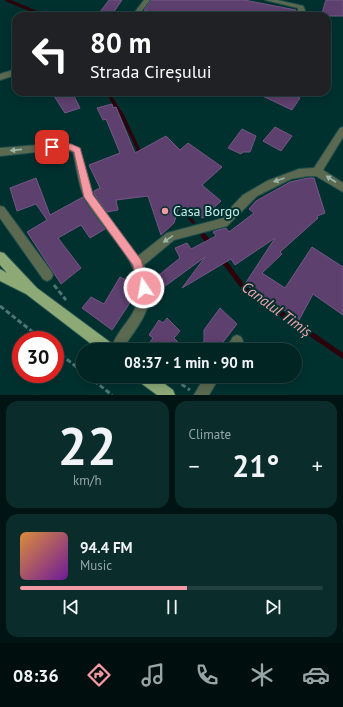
<!DOCTYPE html>
<html lang="en">
<head>
<meta charset="utf-8">
<style>
  :root { --surface:#002523; --page:#0a2d2b; --text:#f1f3f6; --muted:#95a5a6; --line:#224241; --accent:#f49aa5 }
  body { margin:0; font-family:"PT Sans",sans-serif; background:var(--page); color:var(--text); height:100vh; display:flex; flex-direction:column; font-size:15px; white-space:nowrap }
  * { box-sizing:border-box; margin:0 }
  p { font-size:13px; color:var(--muted) }
  .icon { flex:none; width:22px; height:22px; fill:none; stroke:currentColor; stroke-width:2; stroke-linecap:round; stroke-linejoin:round }
  .map { position:relative; height:395px; overflow:hidden }
  .drawer { display:flex; flex-direction:column; gap:6px; padding:6px; background:#001413; flex:1 }
  .drawer>* { flex:none }
  .guide { position:absolute; left:12px; top:12px; width:319px; height:84px; border-radius:12px; box-shadow:0 2px 10px #0003,0 0 0 1px var(--line); background:#202124; color:#fff; overflow:hidden }
  .speed { position:absolute; left:12px; top:331px; display:flex; gap:8px; font-size:20px; font-weight:700; text-align:center }
  .speed>* { display:grid; place-content:center; width:52px; height:52px; border-radius:50%; background:var(--surface); box-shadow:0 2px 10px #0003,0 0 0 1px var(--line); line-height:1 }
  .speed .limit { border:6px solid #d22; background:#fff; color:#111 }
  .pin { position:absolute; display:grid; place-items:center; width:34px; height:34px; color:#fff; margin:-17px; border-radius:8px; box-shadow:0 2px 6px #0006 }
  .me { position:absolute; width:44px; margin:-22px; rotate:348deg; stroke-linejoin:round; filter:drop-shadow(0 0 3px #0008) }
  .turn { display:flex; align-items:center; gap:14px; height:84px; padding:0 12px; font-size:18px }
  .turn .icon { width:52px; height:52px; stroke-width:2.5 }
  .turn b { display:block; font-size:28px; line-height:34px }
  .big { font-size:30px; font-weight:700; line-height:1.1 }
  .drawer .card { flex:1; display:flex; flex-direction:column; justify-content:center; gap:6px; min-width:0; padding:0 14px; border-radius:12px; background:var(--page) }
  .drawer .dial { align-items:center; gap:0 }
  .dial b { font-size:52px; line-height:1 }
  .song { display:flex; align-items:center; gap:12px }
  .cover { width:48px; height:48px; border-radius:6px; background:linear-gradient(135deg,hsl(30 70% 55%),hsl(280 70% 35%)) }
  .played { height:4px; border-radius:2px; background:linear-gradient(90deg,var(--accent) 55%,var(--line) 55%) }
  .keys { display:flex; justify-content:space-around; direction:ltr }
  .heat { display:flex; justify-content:space-between; align-items:center; font-size:22px; direction:ltr }
  .drawer .tiles { flex:1; display:grid; gap:6px; grid-template-columns:1fr 1fr }
  .card:last-child { grid-column:span 2 }
  .trip { position:absolute; left:76px; top:343px; width:226px; height:40px; border-radius:20px; background:var(--surface); box-shadow:0 2px 10px #0003,0 0 0 1px var(--line); font-weight:700; line-height:40px; text-align:center }
  .tab-bar { display:flex; height:64px; justify-content:space-around; align-items:center; background:#000f0e; color:var(--muted) }
  .tab-bar .icon { width:28px; height:28px }
  .tab-bar .current { color:var(--accent) }
  .tab-bar b { font-size:18px; color:var(--text) }
  .map>svg:first-child { display:block }
  .lines { fill:none; stroke-linecap:round; stroke-linejoin:round }
  .stream-far2 { stroke:#2c010b; stroke-width:3 }
  .stream-far1 { stroke:#2c010b; stroke-width:3.5 }
  .stream { stroke:#2c010b; stroke-width:5 }
  .building { fill:#5d406e; stroke:#755786 }
  .minor-casing { stroke:#204f4d; stroke-width:2 }
  .primary-casing { stroke:#204f4d; stroke-width:2 }
  .path { stroke:#4a7775; stroke-width:3; stroke-dasharray:5 2.5; stroke-linecap:butt }
  .minor { fill:#5b6951; fill-rule:evenodd }
  .primary { fill:#8ca976; fill-rule:evenodd }
  .oneway { fill:#9bb7ac }
  .route { fill:#f49aa5; stroke:#9f646b }
  .poi-dot { fill:#f49aa5; stroke:#00312f; stroke-width:1.5 }
  .labels { text-anchor:middle; dominant-baseline:central; stroke-width:4; stroke-linejoin:round; paint-order:stroke }
  .poi-label { font-size:14px; fill:#c5ebe9; stroke:#00312f; text-anchor:start }
  .water-label { font-size:15px; font-style:italic; fill:#f7a5af; stroke:#00312f }
</style>
</head>
<body>
<div class="map">
<svg width="343" height="395" viewBox="0 0 343 395">
  <rect width="100%" height="100%" fill="#00312f"/>
  <g class="lines">
    <!-- stream-far2 -->
    <g class="stream-far2">
      <polyline points="7,0 45,16"/>
      <polyline points="107,92 113,101"/>
    </g>
    <!-- stream-far1 -->
    <g class="stream-far1">
      <polyline points="112,100 122,115 141,155"/>
      <polyline points="179,205 193,222"/>
    </g>
    <!-- stream -->
    <g class="stream">
      <polyline points="203,235 210,244"/>
      <polyline points="222,259 244,288 343,356"/>
    </g>
  </g>
  <!-- building -->
  <g class="building">
    <polygon points="109,0 122,0 111,16 97,16"/>
    <polygon points="151,0 244,0 296,10 296,16 167,16 147,13 148,11 144,10"/>
    <polygon points="326,0 343,0 343,16 321,16"/>
    <polygon points="66,92 72,92 80,108 65,113 54,96"/>
    <polygon points="254,92 286,92 300,98 292,110"/>
    <polygon points="112,104 113,108 116,107 135,153 166,136 180,150 188,143 222,167 202,185 221,201 203,218 179,207 174,223 161,235 148,196 116,200 118,210 107,212 94,194 94,191 100,188 89,165 120,153 106,119 103,120 97,108"/>
    <polygon points="275,127 292,136 281,151 263,141"/>
    <polygon points="242,129 256,136 250,152 243,152 241,154 228,148"/>
    <polygon points="36,178 50,215 83,197 105,229 90,238 81,225 58,238 81,268 61,284 27,232 47,220 36,204 17,211 10,188"/>
    <polygon points="308,178 314,178 325,213 317,216 318,218 280,252 282,254 262,273 285,288 312,247 343,267 343,315 313,294 299,320 245,284 275,238 235,265 231,259 182,288 205,257 157,292 151,285 150,282 180,258 175,248 187,243 191,249 216,236 213,232 215,231 226,228 229,232 254,213 249,209 256,201 290,182"/>
    <polygon points="120,277 137,285 137,292 112,330 82,308 91,297 104,304"/>
    <polygon points="220,308 237,324 217,350 196,350 204,341 204,330"/>
    <polygon points="167,318 180,331 174,338 186,350 144,350 153,338 149,335 159,320 163,323"/>
  </g>
  <g class="lines">
    <!-- minor casing -->
    <g class="minor-casing">
      <g id="minor">
        <polygon points="144,0 150,0 138,16 132,16"/>
        <polygon points="265,0 277,0 303,6 305,10 304,16 298,16 298,8"/>
        <polygon points="16,69 16,75 0,80 0,74"/>
        <path d="M343,127v10l-20,33 20,13v9l-27,-16h-8l-17,3 -34,17 -30,30 -53,14 -30,25c15,37 -1,54 -21,83l-3,2 -5,-2 -2,-4c6,-16 22,-27 25,-45 7,-36 -37,-70 -53,-100 -7,-14 -8,-31 -12,-47l-9,-3 -64,7v-8l64,-5 16,5 13,47 45,61 29,-23 53,-14 23,-24 24,-14 32,-12 15,-1 26,-40z"/>
        <polygon points="0,206 4,207 51,271 53,275 51,279 47,281 43,279 0,218"/>
        <polygon points="237,335 241,337 243,341 238,350 225,350 233,337"/>
        <polygon points="205,376 220,376 209,395 194,395"/>
      </g>
    </g>
    <!-- primary casing -->
    <g class="primary-casing">
      <g id="primary">
        <polygon points="0,252 4,253 37,288 114,345 115,350 99,350 26,294 0,281 0,269 7,273 0,265"/>
        <polygon points="136,376 154,376 173,390 175,395 157,395 138,381"/>
      </g>
    </g>
    <!-- path -->
    <g class="path">
      <polyline points="54,285 66,300"/>
      <polyline points="0,306 43,340"/>
      <polyline points="55,350 83,372"/>
      <polyline points="88,376 112,395"/>
      <polyline points="169,376 190,390"/>
    </g>
    <!-- minor -->
    <use href="#minor" class="minor"/>
    <!-- primary -->
    <use href="#primary" class="primary"/>
  </g>
  <!-- one-way arrows -->
  <defs><path id="oneway-solid" d="M-6-.8H1V-3.2L6.5 0L1 3.2V.8H-6Z"/></defs>
  <g class="oneway">
    <use href="#oneway-solid" transform="translate(16 150) rotate(174)"/>
    <use href="#oneway-solid" transform="translate(331 179) rotate(-147)"/>
    <use href="#oneway-solid" transform="translate(279 180) rotate(161)"/>
    <use href="#oneway-solid" transform="translate(168 239) rotate(146)"/>
  </g>
  <!-- route -->
  <polygon class="route" points="52,144 71,144 80,148 93,195 141,260 149,288 148,292 144,293 140,292 133,265 84,197 74,152 70,150 49,149 49,145"/>
  <!-- markers -->
  <circle class="poi-dot" cx="165" cy="211" r="4"/>
  <g class="labels">
    <!-- poi labels -->
    <g class="poi-label">
      <text x="173" y="211">Casa Borgo</text>
    </g>
    <!-- water labels -->
    <g class="water-label">
      <text transform="translate(277 309) rotate(36)">Canalul Timiș</text>
    </g>
  </g>
</svg>
<div class="speed"><div class="limit">30</div></div>
<div class="pin" style="left:52px;top:147px;background:#d93025"><svg class="icon" aria-label="arrive" viewBox="0 0 24 24"><path d="M6 21V4h12l-3 4 3 4H6"/></svg></div>
<svg class="me" style="left:144px;top:288px" viewBox="-20 -20 40 40"><circle r="17" fill="#f49aa5" stroke="#fff" stroke-width="3"/><path d="M0-11L8 9 0 5-8 9z" fill="#fff"/></svg>
<div class="trip">08:37 · 1 min · 90 m</div>
<div class="guide">
<div class="turn"><svg class="icon" aria-label="left" viewBox="0 0 24 24"><path d="M17 20v-9H6M10 6l-5 5 5 5"/></svg><div><b>80 m</b>Strada Cireșului</div></div>
</div>
</div>
<section class="drawer">
<div class="tiles">
<div class="card dial"><b>22</b><p>km/h</p></div>
<div class="card"><p>Climate</p>
<div class="heat"><a>−</a><b class="big">21°</b><a>+</a></div>
</div>
<div class="card">
<div class="song"><i class="cover"></i><div><b>94.4 FM</b><p>Music</p></div></div>
<div class="played"></div>
<div class="keys"><svg class="icon" aria-label="previous" viewBox="0 0 24 24"><path d="M18 5L8 12l10 7zM5 5v14"/></svg><svg class="icon" aria-label="pause" viewBox="0 0 24 24"><path d="M8 5v14M16 5v14"/></svg><svg class="icon" aria-label="next" viewBox="0 0 24 24"><path d="M6 5l10 7-10 7zM19 5v14"/></svg></div>
</div>
</div>
</section>
<nav class="tab-bar">
<b>08:36</b>
<svg class="icon current" aria-label="directions" viewBox="0 0 24 24"><path d="M12 3l9 9-9 9-9-9zM9 14v-3h6M13 9l2 2-2 2"/></svg>
<svg class="icon" aria-label="music" viewBox="0 0 24 24"><path d="M9 18V5l10-2v13"/><circle cx="6" cy="18" r="3"/><circle cx="16" cy="16" r="3"/></svg>
<svg class="icon" aria-label="phone" viewBox="0 0 24 24"><path d="M5 4h4l2 5-3 2q2 4 5 5l2-3 5 2v4C11 20 4 13 5 4z"/></svg>
<svg class="icon" aria-label="climate" viewBox="0 0 24 24"><path d="M12 3v18M4 7l16 10M4 17L20 7"/></svg>
<svg class="icon" aria-label="car" viewBox="0 0 24 24"><path d="M5 17H2v-5l4-1 3-4h7l3 4 3 1v5h-3M9 17h6M6 11h13"/><circle cx="7" cy="17" r="2"/><circle cx="17" cy="17" r="2"/></svg>
</nav>
</body>
</html>
